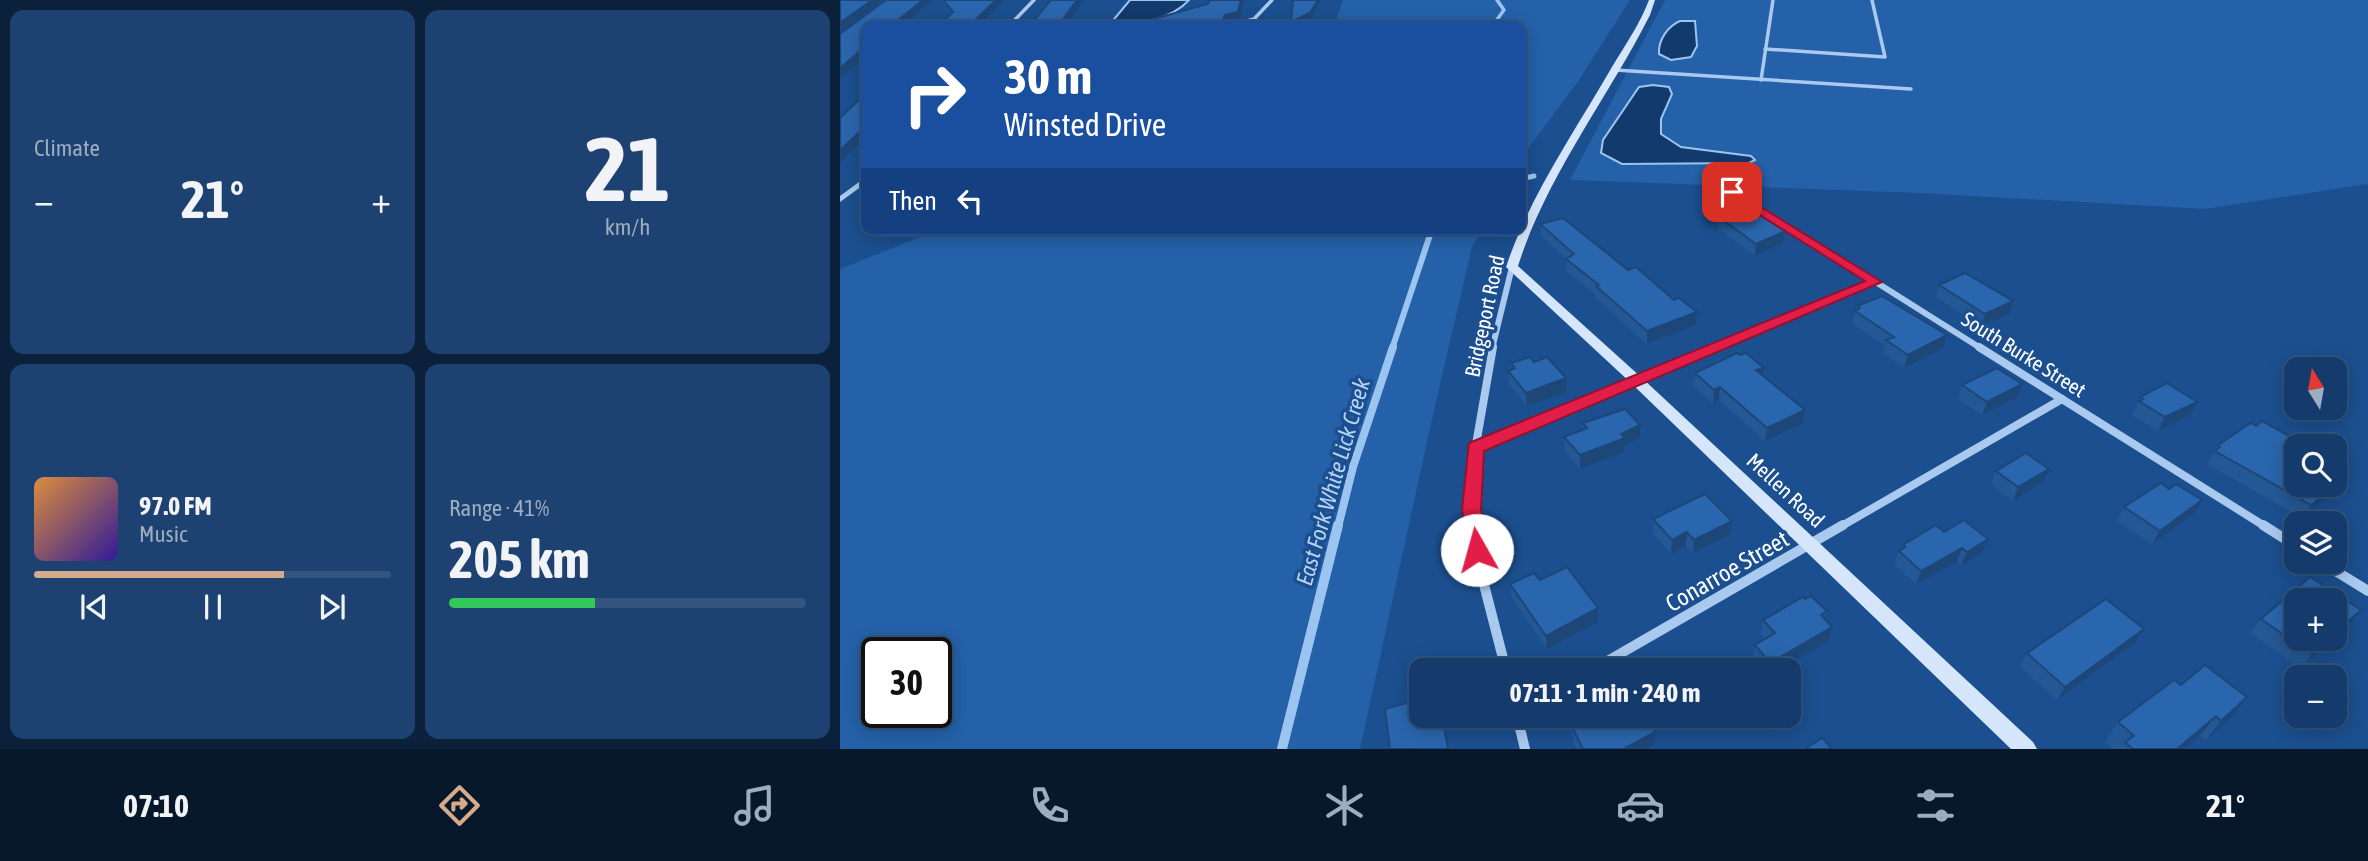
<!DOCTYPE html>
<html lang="en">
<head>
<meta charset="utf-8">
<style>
  :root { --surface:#143b6b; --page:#1d4271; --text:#f1f3f6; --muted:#9dadc1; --line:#33557e; --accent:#d6ab8b }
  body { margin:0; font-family:"Asap Condensed",sans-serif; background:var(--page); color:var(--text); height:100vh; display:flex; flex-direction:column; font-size:26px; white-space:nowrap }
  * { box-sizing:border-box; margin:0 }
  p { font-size:23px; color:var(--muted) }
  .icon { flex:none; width:38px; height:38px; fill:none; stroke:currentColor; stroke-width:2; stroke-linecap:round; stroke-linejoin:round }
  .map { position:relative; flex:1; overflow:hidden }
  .details { display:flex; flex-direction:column; gap:10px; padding:10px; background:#0b203b; width:840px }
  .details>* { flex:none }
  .banner { position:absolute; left:21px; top:21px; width:665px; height:214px; border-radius:14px; box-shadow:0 4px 18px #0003,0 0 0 2px var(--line); background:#1a4fa0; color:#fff; overflow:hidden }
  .needle { width:46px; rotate:349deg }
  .tools { position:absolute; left:1444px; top:357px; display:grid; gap:14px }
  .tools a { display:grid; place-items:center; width:63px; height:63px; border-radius:14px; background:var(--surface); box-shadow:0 4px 18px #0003,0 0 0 2px var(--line); font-size:35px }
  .speed { position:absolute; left:21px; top:637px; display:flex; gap:14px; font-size:35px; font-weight:700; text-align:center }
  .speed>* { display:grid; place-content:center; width:91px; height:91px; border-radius:50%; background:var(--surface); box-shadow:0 4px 18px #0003,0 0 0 2px var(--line); line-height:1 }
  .speed .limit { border:4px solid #111; border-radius:10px; background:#fff; color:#111 }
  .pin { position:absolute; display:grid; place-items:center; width:60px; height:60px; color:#fff; margin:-30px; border-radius:14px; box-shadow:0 4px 10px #0006 }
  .me { position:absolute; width:77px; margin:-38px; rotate:353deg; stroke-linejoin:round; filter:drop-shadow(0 0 5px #0008) }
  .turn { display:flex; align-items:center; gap:24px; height:147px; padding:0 28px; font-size:32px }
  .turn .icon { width:91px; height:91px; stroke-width:2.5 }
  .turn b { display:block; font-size:49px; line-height:60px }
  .then { display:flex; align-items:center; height:66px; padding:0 28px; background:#0003; gap:14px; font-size:26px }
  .big { font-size:52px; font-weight:700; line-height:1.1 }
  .details .widget { flex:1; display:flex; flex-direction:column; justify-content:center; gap:10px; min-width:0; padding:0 24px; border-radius:14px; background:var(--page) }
  .details .dial { align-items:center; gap:0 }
  .dial b { font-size:91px; line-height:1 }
  .song { display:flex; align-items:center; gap:21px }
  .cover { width:84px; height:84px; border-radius:10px; background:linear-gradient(135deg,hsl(30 70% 55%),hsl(250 70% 35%)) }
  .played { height:7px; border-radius:4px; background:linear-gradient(90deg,var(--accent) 70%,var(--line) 70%) }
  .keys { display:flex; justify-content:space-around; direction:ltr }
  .heat { display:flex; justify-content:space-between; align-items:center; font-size:38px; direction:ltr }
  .charge { height:10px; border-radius:5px; background:linear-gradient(90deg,#34c759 41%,var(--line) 0) }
  .details .tiles { flex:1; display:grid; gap:10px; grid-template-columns:repeat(2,1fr) }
  .trip { position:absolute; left:569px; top:658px; width:392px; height:70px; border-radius:14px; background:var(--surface); box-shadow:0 4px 18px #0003,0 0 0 2px var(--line); font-weight:700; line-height:70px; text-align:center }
  .tab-bar { display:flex; height:112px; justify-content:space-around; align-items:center; background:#08182b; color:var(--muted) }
  .tab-bar .icon { width:49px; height:49px }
  .tab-bar .selected { color:var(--accent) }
  .tab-bar b { font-size:32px; color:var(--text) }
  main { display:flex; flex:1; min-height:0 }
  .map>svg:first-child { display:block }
  .green { fill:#2461a8; fill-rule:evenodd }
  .water { fill:#123a6d; stroke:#9cc4f0; stroke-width:2 }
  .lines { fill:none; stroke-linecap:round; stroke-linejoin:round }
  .stream-far4 { stroke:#9cc4f0; stroke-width:3.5 }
  .stream-far3 { stroke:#9cc4f0; stroke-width:5 }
  .stream-far2 { stroke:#9cc4f0; stroke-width:6 }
  .stream-far1 { stroke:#9cc4f0; stroke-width:8 }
  .stream { stroke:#9cc4f0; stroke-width:10 }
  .street-far4 { stroke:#a9c9ee; stroke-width:3.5 }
  .street-far3 { stroke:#a9c9ee; stroke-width:5 }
  .street-far2 { stroke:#a9c9ee; stroke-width:6 }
  .street-far1 { stroke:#a9c9ee; stroke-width:8 }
  .street { stroke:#a9c9ee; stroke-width:10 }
  .secondary { fill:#d6e6fa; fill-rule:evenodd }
  .wall { fill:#245895 }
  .shaded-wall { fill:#1d4779 }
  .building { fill:#2a66ad; stroke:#1d4779; stroke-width:2 }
  .route { fill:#e11d48; stroke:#92132f; stroke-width:2 }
  .labels { text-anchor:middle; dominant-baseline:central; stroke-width:7; stroke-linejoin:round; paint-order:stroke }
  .street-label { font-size:21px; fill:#fff; stroke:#1b4f8f }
  .water-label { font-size:23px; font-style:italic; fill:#b5d3f5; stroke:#1b4f8f }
  .near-street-label { font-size:24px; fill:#fff; stroke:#1b4f8f }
</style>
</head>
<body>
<main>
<section class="details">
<div class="tiles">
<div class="widget"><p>Climate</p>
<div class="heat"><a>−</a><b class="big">21°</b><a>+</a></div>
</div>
<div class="widget dial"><b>21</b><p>km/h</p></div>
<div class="widget">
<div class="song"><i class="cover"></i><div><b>97.0 FM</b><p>Music</p></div></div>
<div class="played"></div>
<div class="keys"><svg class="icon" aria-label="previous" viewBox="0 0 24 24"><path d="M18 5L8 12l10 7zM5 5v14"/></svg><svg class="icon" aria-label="pause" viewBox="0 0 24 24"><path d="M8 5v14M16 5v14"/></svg><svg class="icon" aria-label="next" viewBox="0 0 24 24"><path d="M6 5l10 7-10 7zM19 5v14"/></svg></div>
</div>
<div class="widget"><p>Range · 41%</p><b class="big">205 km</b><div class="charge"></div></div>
</div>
</section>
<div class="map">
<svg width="1528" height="749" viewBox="0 0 1528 749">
  <rect width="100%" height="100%" fill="#1b4f8f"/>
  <!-- green -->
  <g class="green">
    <polygon points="503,0 790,0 739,80 681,158 681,26 494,26"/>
    <polygon points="825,0 1528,0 1528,184 1365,209 1079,193 730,180"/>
    <path d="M100,229h542l-10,18 -40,172 -72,330h-520v-480zM37,653h59v59h-59z"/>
  </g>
  <!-- water -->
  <g class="water">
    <path d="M290,0h59c-17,19 -53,26 -77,26l-2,-2z"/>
    <path d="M840,21h15l2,25 -6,11 -20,3 -12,-6c-1,-14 9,-28 21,-33z"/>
    <polygon points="813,85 829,87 832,94 821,119 821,134 841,147 911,156 915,160 909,163 782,164 761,153 763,140 799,87"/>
  </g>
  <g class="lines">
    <!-- stream-far4 -->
    <polyline class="stream-far4" points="645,26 656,21 664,10 657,0"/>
    <!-- stream-far3 -->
    <polyline class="stream-far3" points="681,179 694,176"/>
    <!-- stream-far2 -->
    <polyline class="stream-far2" points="552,349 592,229"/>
    <!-- stream-far1 -->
    <polyline class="stream-far1" points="498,527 513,467 553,347"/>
    <!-- stream -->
    <polyline class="stream" points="442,749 498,525"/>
    <!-- street-far4 -->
    <g class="street-far4">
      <polyline points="169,26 194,0"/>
      <polyline points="389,26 414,19 432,0"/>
      <polyline points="925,49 1045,57 1032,0"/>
      <polyline points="775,70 1071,89"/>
      <polyline points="921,80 933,0"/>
    </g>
    <!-- street-far3 -->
    <g class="street-far3">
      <polyline points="892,192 914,206"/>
      <polyline points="0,199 26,180"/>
    </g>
    <!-- street-far2 -->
    <g class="street-far2">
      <polyline points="912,204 1142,349"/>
      <polyline points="652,349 672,267"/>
      <polyline points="875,349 1035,282"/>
    </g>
    <!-- street-far1 -->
    <g class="street-far1">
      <polyline points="1139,347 1426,527"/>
      <polyline points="636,448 879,347"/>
      <polyline points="633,527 634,456 653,347"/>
      <polyline points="1000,527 1222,399"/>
    </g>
    <!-- street -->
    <g class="street">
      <polyline points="633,525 640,569 666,670"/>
      <polyline points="1423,525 1456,546"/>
      <polyline points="1481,562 1528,591"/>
      <polyline points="752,670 1003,525"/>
      <polyline points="677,716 685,749"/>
    </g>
    <!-- secondary -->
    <path class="secondary" d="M809,0h6l-5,15c-43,85 -103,160 -132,251l124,112 391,364 4,7h-26l-379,-365 -126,-117c24,-72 68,-134 106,-200 13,-22 28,-43 37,-67z"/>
  </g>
  <!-- wall -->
  <g class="wall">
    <polygon points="100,0 165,0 138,26 98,26 112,13"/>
    <polygon points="879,217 945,231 943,243 915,256 878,229"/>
    <polygon points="700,224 788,270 834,300 857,312 856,325 807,344 756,298 756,295 726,271 726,259 701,236"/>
    <polygon points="1099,285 1169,314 1141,326 1096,297"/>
    <polygon points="1017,306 1107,335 1103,348 1064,368 1043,353 1045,346 1012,324 1015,311 1016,310"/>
    <polygon points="671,363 726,392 687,406 669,384 668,371 672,370"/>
    <polygon points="855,373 923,376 963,423 925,441 879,400 873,403 853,386"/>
    <polygon points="1182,384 1177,397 1142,415 1118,399 1122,385"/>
    <polygon points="1300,397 1349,416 1318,431 1292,415"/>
    <polygon points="743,423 800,425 800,438 784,446 784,452 740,469 725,451 724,437 743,429"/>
    <polygon points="1449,444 1450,445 1449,447 1456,485 1500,482 1490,496 1462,518 1367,464 1378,445"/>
    <polygon points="1156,471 1203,482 1173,501 1151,484"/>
    <polygon points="1362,500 1354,514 1312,544 1277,521 1284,507"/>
    <polygon points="813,519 892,521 890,535 853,553 846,546 831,554 813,533"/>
    <polygon points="1104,532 1142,553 1121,565 1117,562 1076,584 1054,564 1059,551 1062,549 1063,545"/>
    <polygon points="1470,577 1521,610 1510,623 1494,637 1494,600 1456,600 1456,639 1493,639 1461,668 1410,633 1421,619"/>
    <polygon points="700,580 758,622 707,649 672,598 670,584"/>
    <polygon points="965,599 987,611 985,620 989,641 938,670 922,670 912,659 915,645 925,639 921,634 923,620"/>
    <polygon points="1304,629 1296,642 1217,700 1180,667 1187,653"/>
    <polygon points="1341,685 1407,697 1392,717 1366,740 1360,735 1345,749 1273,749 1265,742 1278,722"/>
    <polygon points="751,716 806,716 814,746 808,749 737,749 733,741 732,727 751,720"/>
  </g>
  <!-- shaded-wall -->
  <g class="shaded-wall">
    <polygon points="32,0 43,0 0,33 0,23"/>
    <polygon points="83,0 93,0 62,26 51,26"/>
    <polygon points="156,0 165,0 138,26 129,26"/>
    <polygon points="237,0 244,0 225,26 218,26"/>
    <polygon points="401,0 404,0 400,18 387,22 385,26 383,19"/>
    <polygon points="478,0 481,0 471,18 452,26 451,22"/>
    <polygon points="26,46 26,56 0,78 0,68"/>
    <polygon points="26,126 26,138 0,162 0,150"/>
    <polygon points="945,231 943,243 915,256 916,244"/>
    <polygon points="1173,301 1169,314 1141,326 1145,314"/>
    <polygon points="857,312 856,325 807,344 807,331"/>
    <polygon points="1107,335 1103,348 1064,368 1068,355"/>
    <polygon points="924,368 923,381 916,370"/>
    <polygon points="726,378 726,392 687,406 686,393"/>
    <polygon points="1182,384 1177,397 1142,415 1147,402"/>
    <polygon points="880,387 879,400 873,403 874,390"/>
    <polygon points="1357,402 1349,416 1318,431 1325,417"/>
    <polygon points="965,410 963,423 925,441 927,428"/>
    <polygon points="800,425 800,438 784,446 784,452 740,469 740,455"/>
    <polygon points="1209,469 1203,482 1173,501 1178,487"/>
    <polygon points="1500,482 1490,496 1462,518 1471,505"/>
    <polygon points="1362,500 1354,514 1312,544 1320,531"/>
    <polygon points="892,521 890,535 853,553 854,540"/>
    <polygon points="847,532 846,546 831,554 832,540"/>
    <polygon points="1148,539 1142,553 1121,565 1127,552"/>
    <polygon points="1122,548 1117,562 1076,584 1081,571"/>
    <polygon points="758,608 758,622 707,649 706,636"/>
    <polygon points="1521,610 1510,623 1494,637 1494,634"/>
    <polygon points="992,627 989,641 938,670 929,670 930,663"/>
    <polygon points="1304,629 1296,642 1217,700 1225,687"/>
    <polygon points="1490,639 1493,639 1461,668 1472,655"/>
    <polygon points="1407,697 1392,717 1366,740 1381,721"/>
    <polygon points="1376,716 1360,735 1345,749 1337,749"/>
    <polygon points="815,732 814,746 808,749 784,749"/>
  </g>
  <!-- building -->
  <g class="building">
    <polygon points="0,0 32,0 0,23"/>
    <polygon points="46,0 83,0 51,26 26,26 26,46 0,68 0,34"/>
    <polygon points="103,0 156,0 129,26 98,26 113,12"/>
    <polygon points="211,0 237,0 218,26 189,26"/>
    <polygon points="370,0 401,0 398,12 385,15 383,19 387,23 396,21 395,26 288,26 368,4"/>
    <polygon points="453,0 478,0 470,13 451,22"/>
    <polygon points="26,93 26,126 0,150 0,118"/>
    <polygon points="908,208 945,231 916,244 879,217"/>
    <polygon points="723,218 788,270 796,267 834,300 839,298 857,312 807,331 756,286 759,285 726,259 734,254 700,224"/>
    <polygon points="1125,273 1173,301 1145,314 1099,285"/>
    <polygon points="1042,296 1107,335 1068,355 1046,340 1054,337 1015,311 1020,308 1017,306"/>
    <polygon points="897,353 900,355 906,353 924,368 916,370 965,410 927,428 880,387 874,390 855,373"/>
    <polygon points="690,357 694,362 707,357 726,378 686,393 668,371 675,368 671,363"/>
    <polygon points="1157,368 1182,384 1147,402 1122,385"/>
    <polygon points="1327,383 1357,402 1325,417 1299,401 1303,399 1300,397"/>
    <polygon points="785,409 800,425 781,434 785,438 740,455 724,437 747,428 743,423"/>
    <polygon points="1422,421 1453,438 1447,443 1450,445 1448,447 1456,451 1456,485 1494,485 1494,479 1500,482 1471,505 1375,451 1380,447 1378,445 1411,423 1416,426"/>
    <polygon points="1186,453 1209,469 1178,487 1156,471"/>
    <polygon points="1321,483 1329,489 1336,484 1362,500 1320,531 1284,507"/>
    <polygon points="865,494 892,521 854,540 847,532 832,540 813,519"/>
    <polygon points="1124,520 1148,539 1127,552 1122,548 1081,571 1059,551 1065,547 1063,545 1096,525 1104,532"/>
    <polygon points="727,567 758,608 706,636 670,584 694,573 700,580"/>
    <polygon points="1470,577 1521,610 1494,634 1494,600 1456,600 1456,639 1490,639 1472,655 1421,619"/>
    <polygon points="971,596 987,611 981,615 992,627 930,663 915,645 935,633 923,620 963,597 965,599"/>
    <polygon points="1266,599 1304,629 1225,687 1187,653"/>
    <polygon points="1365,665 1407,697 1381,721 1376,716 1337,749 1293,749 1285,742 1294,736 1278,722 1334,680 1341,685"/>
    <polygon points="581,699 581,716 602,716 608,749 550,749 545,709"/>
    <polygon points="752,716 806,716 815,732 784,749 743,749 732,727 753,719"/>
    <polygon points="982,738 992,749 965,749"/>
  </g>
  <!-- route -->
  <polygon class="route" points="892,189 1042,282 644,451 641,509 647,550 644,556 637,558 630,556 622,509 629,443 1025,281 888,195 888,190"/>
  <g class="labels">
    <!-- street labels -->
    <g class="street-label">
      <text transform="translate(644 316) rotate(-78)">Bridgeport Road</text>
      <text transform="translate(1184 354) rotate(32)">South Burke Street</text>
      <text transform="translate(946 490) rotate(43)">Mellen Road</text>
    </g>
    <!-- water labels -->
    <g class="water-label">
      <text transform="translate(493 482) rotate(-74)">East Fork White Lick Creek</text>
    </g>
    <!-- near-street labels -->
    <g class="near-street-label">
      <text transform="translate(887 571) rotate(-30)">Conarroe Street</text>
    </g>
  </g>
</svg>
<div class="tools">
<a><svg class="needle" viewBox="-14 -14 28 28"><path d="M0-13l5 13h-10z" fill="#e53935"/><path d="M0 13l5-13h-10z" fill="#9dadc1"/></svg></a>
<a><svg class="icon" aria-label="search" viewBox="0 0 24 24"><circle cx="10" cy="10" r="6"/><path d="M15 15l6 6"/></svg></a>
<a><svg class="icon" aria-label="layers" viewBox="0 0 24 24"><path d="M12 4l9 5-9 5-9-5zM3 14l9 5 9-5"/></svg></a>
<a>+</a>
<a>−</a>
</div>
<div class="speed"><div class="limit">30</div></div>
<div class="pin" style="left:892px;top:192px;background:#d93025"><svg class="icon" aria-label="arrive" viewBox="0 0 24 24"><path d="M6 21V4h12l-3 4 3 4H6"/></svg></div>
<svg class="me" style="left:637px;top:550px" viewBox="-20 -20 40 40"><circle r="19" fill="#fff"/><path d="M0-13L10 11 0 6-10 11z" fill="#e11d48"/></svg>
<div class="trip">07:11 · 1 min · 240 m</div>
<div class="banner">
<div class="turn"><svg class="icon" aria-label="right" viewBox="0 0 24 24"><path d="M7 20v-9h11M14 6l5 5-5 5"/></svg><div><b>30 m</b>Winsted Drive</div></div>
<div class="then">Then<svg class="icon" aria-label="left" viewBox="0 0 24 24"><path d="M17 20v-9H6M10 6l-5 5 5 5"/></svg></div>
</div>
</div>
</main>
<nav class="tab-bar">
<b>07:10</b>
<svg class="icon selected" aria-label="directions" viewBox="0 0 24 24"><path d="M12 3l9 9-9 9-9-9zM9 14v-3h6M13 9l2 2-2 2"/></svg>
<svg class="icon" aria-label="music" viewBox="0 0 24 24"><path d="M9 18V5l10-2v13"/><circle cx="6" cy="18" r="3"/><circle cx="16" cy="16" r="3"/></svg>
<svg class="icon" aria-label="phone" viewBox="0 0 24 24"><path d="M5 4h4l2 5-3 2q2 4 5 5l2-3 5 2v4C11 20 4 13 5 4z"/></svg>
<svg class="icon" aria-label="climate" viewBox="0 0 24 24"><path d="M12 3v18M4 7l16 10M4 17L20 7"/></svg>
<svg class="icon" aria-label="car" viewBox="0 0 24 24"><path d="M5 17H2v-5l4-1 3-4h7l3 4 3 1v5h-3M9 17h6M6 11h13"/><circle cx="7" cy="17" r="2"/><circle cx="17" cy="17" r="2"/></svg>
<svg class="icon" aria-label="filters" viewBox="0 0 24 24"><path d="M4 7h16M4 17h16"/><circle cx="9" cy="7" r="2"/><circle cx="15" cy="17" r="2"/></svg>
<b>21°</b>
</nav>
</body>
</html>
